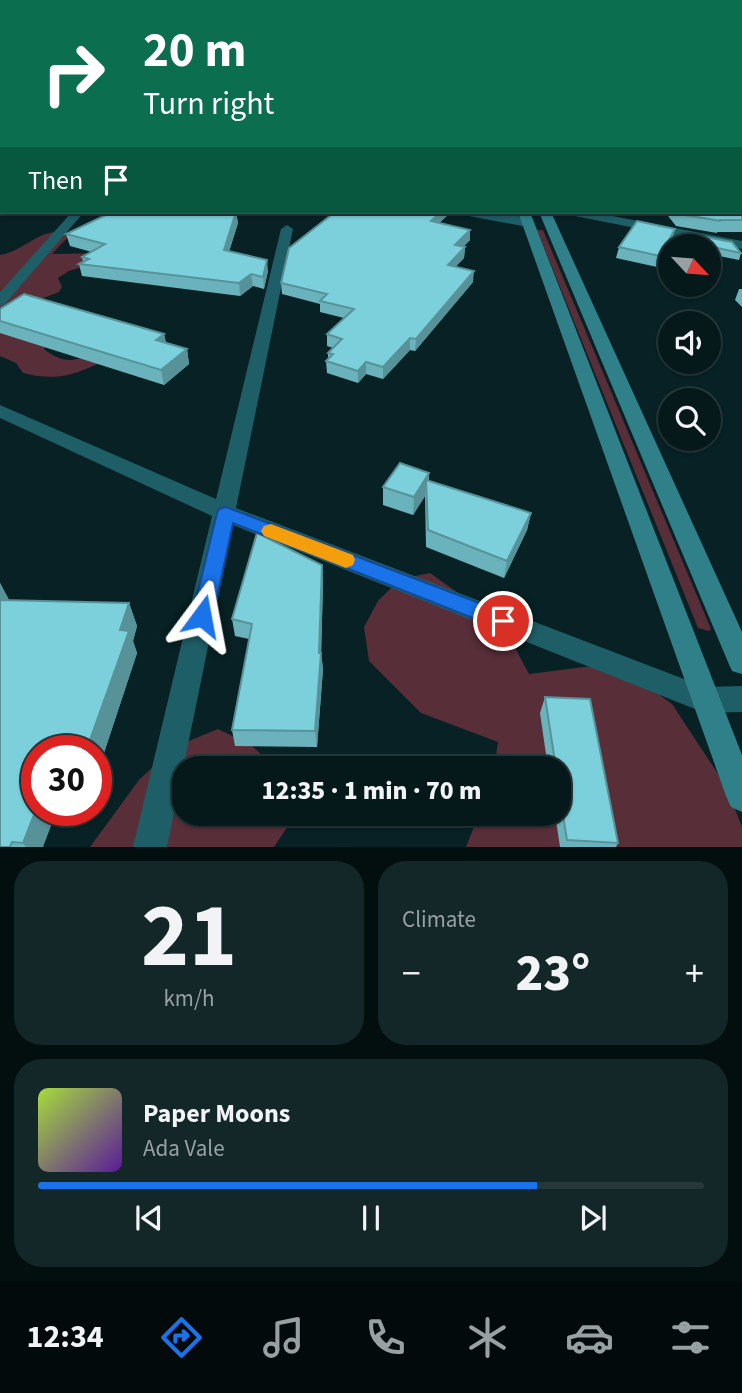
<!DOCTYPE html>
<html lang="en">
<head>
<meta charset="utf-8">
<style>
  :root { --surface:#05191b; --page:#132628; --text:#f1f3f6; --muted:#97a0a3; --line:#26383a; --accent:#1a73e8 }
  body { margin:0; font-family:"Source Sans 3",sans-serif; background:var(--page); color:var(--text); height:100vh; display:flex; flex-direction:column; font-size:26px; white-space:nowrap }
  * { box-sizing:border-box; margin:0 }
  p { font-size:23px; color:var(--muted) }
  .icon { flex:none; width:38px; height:38px; fill:none; stroke:currentColor; stroke-width:2; stroke-linecap:round; stroke-linejoin:round }
  .map { position:relative; height:847px; overflow:hidden }
  .details { display:flex; flex-direction:column; gap:14px; padding:14px; background:#030e0f; flex:1 }
  .details>* { flex:none }
  .hud { position:absolute; left:0px; top:0px; width:742px; height:214px; box-shadow:0 2px 5px #0004,0 0 0 2px var(--line); background:#0b6e4f; color:#fff; overflow:hidden }
  .needle { width:46px; rotate:116deg }
  .buttons { position:absolute; left:658px; top:234px; display:grid; gap:14px }
  .buttons a { display:grid; place-items:center; width:63px; height:63px; border-radius:50%; background:var(--surface); box-shadow:0 2px 5px #0004,0 0 0 2px var(--line); font-size:35px }
  .speed { position:absolute; left:21px; top:735px; display:flex; gap:14px; font-size:35px; font-weight:700; text-align:center }
  .speed>* { display:grid; place-content:center; width:91px; height:91px; border-radius:50%; background:var(--surface); box-shadow:0 2px 5px #0004,0 0 0 2px var(--line); line-height:1 }
  .speed .limit { border:10px solid #d22; background:#fff; color:#111 }
  .pin { position:absolute; display:grid; place-items:center; width:60px; height:60px; color:#fff; margin:-30px; border:4px solid #fff; border-radius:50%; box-shadow:0 2px 7px #0007 }
  .me { position:absolute; width:77px; margin:-38px; rotate:13deg; stroke-linejoin:round; filter:drop-shadow(0 0 5px #0008) }
  .turn { display:flex; align-items:center; gap:24px; height:147px; padding:0 28px; font-size:32px }
  .turn .icon { width:91px; height:91px; stroke-width:2.5 }
  .turn b { display:block; font-size:49px; line-height:60px }
  .then { display:flex; align-items:center; height:66px; padding:0 28px; background:#0003; gap:14px; font-size:26px }
  .big { font-size:52px; font-weight:800; line-height:1.1 }
  .details .card { flex:1; display:flex; flex-direction:column; justify-content:center; gap:10px; min-width:0; padding:0 24px; border-radius:28px; background:var(--page) }
  .details .dial { align-items:center; gap:0 }
  .dial b { font-size:91px; line-height:1 }
  .song { display:flex; align-items:center; gap:21px }
  .cover { width:84px; height:84px; border-radius:10px; background:linear-gradient(135deg,hsl(80 70% 55%),hsl(270 70% 35%)) }
  .played { height:7px; border-radius:4px; background:linear-gradient(90deg,var(--accent) 75%,var(--line) 75%) }
  .keys { display:flex; justify-content:space-around; direction:ltr }
  .heat { display:flex; justify-content:space-between; align-items:center; font-size:38px; direction:ltr }
  .details .tiles { flex:1; display:grid; gap:14px; grid-template-columns:1fr 1fr }
  .card:last-child { grid-column:span 2 }
  .trip { position:absolute; left:172px; top:756px; width:399px; height:70px; border-radius:28px; background:var(--surface); box-shadow:0 2px 5px #0004,0 0 0 2px var(--line); font-weight:800; line-height:70px; text-align:center }
  .menu { display:flex; height:112px; justify-content:space-around; align-items:center; background:#020a0b; color:var(--muted) }
  .menu .icon { width:49px; height:49px }
  .menu .on { color:var(--accent) }
  .menu b { font-size:32px; color:var(--text) }
  .map>svg:first-child { display:block }
  .green { fill:#582e38 }
  .lines { fill:none; stroke-linecap:round; stroke-linejoin:round }
  .minor { fill:#1e5e66; fill-rule:evenodd }
  .secondary { fill:#30808a; fill-rule:evenodd }
  .wall { fill:#6bb3bc }
  .shaded-wall { fill:#579299 }
  .building { fill:#7cd0db; stroke:#579299; stroke-width:2 }
  .route { fill:#1a73e8; stroke:#114b97; stroke-width:2 }
  .slow { fill:#f59e0b }
</style>
</head>
<body>
<div class="map">
<svg width="742" height="847" viewBox="0 0 742 847">
  <rect width="100%" height="100%" fill="#072124"/>
  <!-- green -->
  <g class="green">
    <polygon points="537,230 543,230 711,629 709,631 698,628"/>
    <path d="M55,232l14,4 -17,18 49,-1 -15,13 -17,5 -11,7 4,9 -3,5 -59,23v-60c20,-3 35,-21 55,-23z"/>
    <path d="M0,332l51,5 -7,12c19,15 31,13 51,3l20,4c-35,16 -53,27 -92,17l-7,-10 -16,-7z"/>
    <polygon points="430,573 486,613 511,640 529,674 600,665 636,678 672,704 726,786 742,827 742,847 466,847 479,814 558,814 558,768 494,768 498,742 421,713 369,661 364,627 378,601 400,579"/>
    <polygon points="218,729 252,746 276,768 184,768 184,814 296,814 274,847 90,847 139,780 174,747"/>
  </g>
  <g class="lines">
    <!-- minor -->
    <g class="minor">
      <rect x="740" y="122" width="2" height="6"/>
      <rect x="740" y="157" width="2" height="6"/>
      <polygon points="72,212 84,212 5,304 0,306 0,292"/>
      <path d="M463,212c18,-1 58,0 71,11l-6,4 -59,-11z"/>
      <polygon points="569,212 592,212 742,241 742,249 575,216"/>
      <polygon points="287,225 293,229 236,508 705,687 742,686 742,712 705,713 233,525 167,847 133,847 212,516 0,418 0,405 216,499 281,229"/>
    </g>
    <!-- secondary -->
    <g class="secondary">
      <polygon points="518,212 530,212 742,755 742,812 731,807 726,796"/>
      <polygon points="539,212 551,212 742,632 742,674 732,671 728,662"/>
    </g>
  </g>
  <!-- wall -->
  <g class="wall">
    <polygon points="742,195 742,232 717,232 717,233 676,226 665,212 740,212"/>
    <polygon points="105,212 236,212 238,223 229,251 268,271 264,289 253,286 240,296 82,276 79,264 83,262 82,257 92,252 70,246 66,234 108,214 106,213"/>
    <polygon points="451,212 439,223 470,240 463,247 465,247 464,258 456,266 473,282 415,351 410,350 383,379 366,374 358,383 327,373 326,361 328,359 328,353 333,348 327,346 327,334 344,318 320,312 320,304 282,294 281,283"/>
    <polygon points="675,229 672,240 657,267 616,258 619,247"/>
    <polygon points="690,234 741,253 739,260 709,254 709,247 693,247 688,241"/>
    <polygon points="739,289 742,289 742,307 735,300"/>
    <polygon points="0,309 164,334 166,343 187,349 189,364 164,385 0,333"/>
    <polygon points="429,473 429,481 531,513 527,530 504,578 426,547 425,496 413,515 383,505 383,487"/>
    <polygon points="322,565 323,582 321,653 323,669 317,747 235,746 232,730 249,639 235,636 232,619"/>
    <polygon points="0,583 9,600 129,603 137,626 133,641 137,653 97,774 96,751 37,751 43,847 0,847"/>
    <polygon points="545,697 618,843 616,847 560,847 555,814 558,814 558,768 548,768 540,713"/>
  </g>
  <!-- shaded-wall -->
  <g class="shaded-wall">
    <polygon points="236,212 238,223 226,262 224,250"/>
    <polygon points="441,212 451,212 430,232 431,221"/>
    <polygon points="675,229 672,240 657,267 660,256"/>
    <polygon points="470,230 470,240 454,256 455,245"/>
    <polygon points="465,247 464,258 447,276 448,265"/>
    <polygon points="267,260 268,271 264,289 263,277"/>
    <polygon points="474,271 473,282 415,351 416,339"/>
    <polygon points="251,274 253,286 240,296 239,283"/>
    <polygon points="164,334 167,348 156,340"/>
    <polygon points="410,338 410,350 383,379 383,367"/>
    <polygon points="187,349 189,364 164,385 161,370"/>
    <polygon points="366,362 366,374 358,383 358,371"/>
    <polygon points="429,473 428,491 426,480 425,496 413,515 414,497"/>
    <polygon points="531,513 527,530 504,578 507,561"/>
    <polygon points="322,565 323,582 321,663 321,653 323,669 317,747 315,731"/>
    <polygon points="0,583 9,600 0,618"/>
    <polygon points="129,603 137,626 133,641 137,653 97,774 96,751 86,751 120,630"/>
    <polygon points="37,807 37,810 57,810 43,847 26,847 23,843"/>
  </g>
  <!-- building -->
  <g class="building">
    <polygon points="740,101 742,101 742,111 740,120"/>
    <polygon points="740,194 742,195 742,220 719,220 721,221 679,214 678,212 740,212"/>
    <polygon points="112,212 236,212 224,250 267,260 263,277 251,274 239,283 79,264 89,259 82,257 105,244 66,234"/>
    <polygon points="335,212 441,212 431,221 470,230 455,245 465,247 448,265 474,271 416,339 410,338 383,367 366,362 358,371 326,361 333,354 328,353 342,339 327,334 354,309 320,301 327,294 281,283 289,248"/>
    <polygon points="637,221 675,229 660,256 619,247"/>
    <polygon points="690,234 732,242 741,253 698,244"/>
    <polygon points="24,294 164,334 156,340 187,349 161,370 0,321 0,309"/>
    <polygon points="400,463 429,473 414,497 383,487"/>
    <polygon points="426,480 531,513 507,561 428,530"/>
    <polygon points="257,533 322,565 319,653 321,653 315,731 232,730 252,624 232,619"/>
    <polygon points="0,600 129,603 120,630 129,631 86,751 37,751 37,807 23,843 12,842 10,847 0,847"/>
    <polygon points="545,697 590,699 618,843 567,840 558,785 558,768 556,768"/>
  </g>
  <!-- sky -->
  <linearGradient id="sky" x2="0" y2="1"><stop stop-color="#041214"/><stop offset="0.46" stop-color="#2b4350"/><stop offset="1" stop-color="#2b4350" stop-opacity="0"/></linearGradient>
  <rect width="742" height="219" fill="url(#sky)"/>
  <!-- route -->
  <polygon class="route" points="226,507 511,615 514,621 511,628 503,630 233,523 213,616 210,622 202,625 195,622 192,616 217,513 219,509"/>
  <!-- slow -->
  <polygon class="slow" points="271,524 353,555 355,560 353,565 346,568 264,536 261,531 264,526"/>
</svg>
<div class="buttons">
<a><svg class="needle" viewBox="-14 -14 28 28"><path d="M0-13l5 13h-10z" fill="#e53935"/><path d="M0 13l5-13h-10z" fill="#97a0a3"/></svg></a>
<a><svg class="icon" aria-label="sound" viewBox="0 0 24 24"><path d="M4 9h4l5-4v14l-5-4H4zM17 9q2 3 0 6"/></svg></a>
<a><svg class="icon" aria-label="search" viewBox="0 0 24 24"><circle cx="10" cy="10" r="6"/><path d="M15 15l6 6"/></svg></a>
</div>
<div class="speed"><div class="limit">30</div></div>
<div class="pin" style="left:503px;top:621px;background:#d93025"><svg class="icon" aria-label="arrive" viewBox="0 0 24 24"><path d="M6 21V4h12l-3 4 3 4H6"/></svg></div>
<svg class="me" style="left:202px;top:616px" viewBox="-20 -20 40 40"><path d="M0-17L14 15 0 8-14 15z" fill="#1a73e8" stroke="#fff" stroke-width="4"/></svg>
<div class="trip">12:35 · 1 min · 70 m</div>
<div class="hud">
<div class="turn"><svg class="icon" aria-label="right" viewBox="0 0 24 24"><path d="M7 20v-9h11M14 6l5 5-5 5"/></svg><div><b>20 m</b>Turn right</div></div>
<div class="then">Then<svg class="icon" aria-label="arrive" viewBox="0 0 24 24"><path d="M6 21V4h12l-3 4 3 4H6"/></svg></div>
</div>
</div>
<section class="details">
<div class="tiles">
<div class="card dial"><b>21</b><p>km/h</p></div>
<div class="card"><p>Climate</p>
<div class="heat"><a>−</a><b class="big">23°</b><a>+</a></div>
</div>
<div class="card">
<div class="song"><i class="cover"></i><div><b>Paper Moons</b><p>Ada Vale</p></div></div>
<div class="played"></div>
<div class="keys"><svg class="icon" aria-label="previous" viewBox="0 0 24 24"><path d="M18 5L8 12l10 7zM5 5v14"/></svg><svg class="icon" aria-label="pause" viewBox="0 0 24 24"><path d="M8 5v14M16 5v14"/></svg><svg class="icon" aria-label="next" viewBox="0 0 24 24"><path d="M6 5l10 7-10 7zM19 5v14"/></svg></div>
</div>
</div>
</section>
<nav class="menu">
<b>12:34</b>
<svg class="icon on" aria-label="directions" viewBox="0 0 24 24"><path d="M12 3l9 9-9 9-9-9zM9 14v-3h6M13 9l2 2-2 2"/></svg>
<svg class="icon" aria-label="music" viewBox="0 0 24 24"><path d="M9 18V5l10-2v13"/><circle cx="6" cy="18" r="3"/><circle cx="16" cy="16" r="3"/></svg>
<svg class="icon" aria-label="phone" viewBox="0 0 24 24"><path d="M5 4h4l2 5-3 2q2 4 5 5l2-3 5 2v4C11 20 4 13 5 4z"/></svg>
<svg class="icon" aria-label="climate" viewBox="0 0 24 24"><path d="M12 3v18M4 7l16 10M4 17L20 7"/></svg>
<svg class="icon" aria-label="car" viewBox="0 0 24 24"><path d="M5 17H2v-5l4-1 3-4h7l3 4 3 1v5h-3M9 17h6M6 11h13"/><circle cx="7" cy="17" r="2"/><circle cx="17" cy="17" r="2"/></svg>
<svg class="icon" aria-label="filters" viewBox="0 0 24 24"><path d="M4 7h16M4 17h16"/><circle cx="9" cy="7" r="2"/><circle cx="15" cy="17" r="2"/></svg>
</nav>
</body>
</html>
